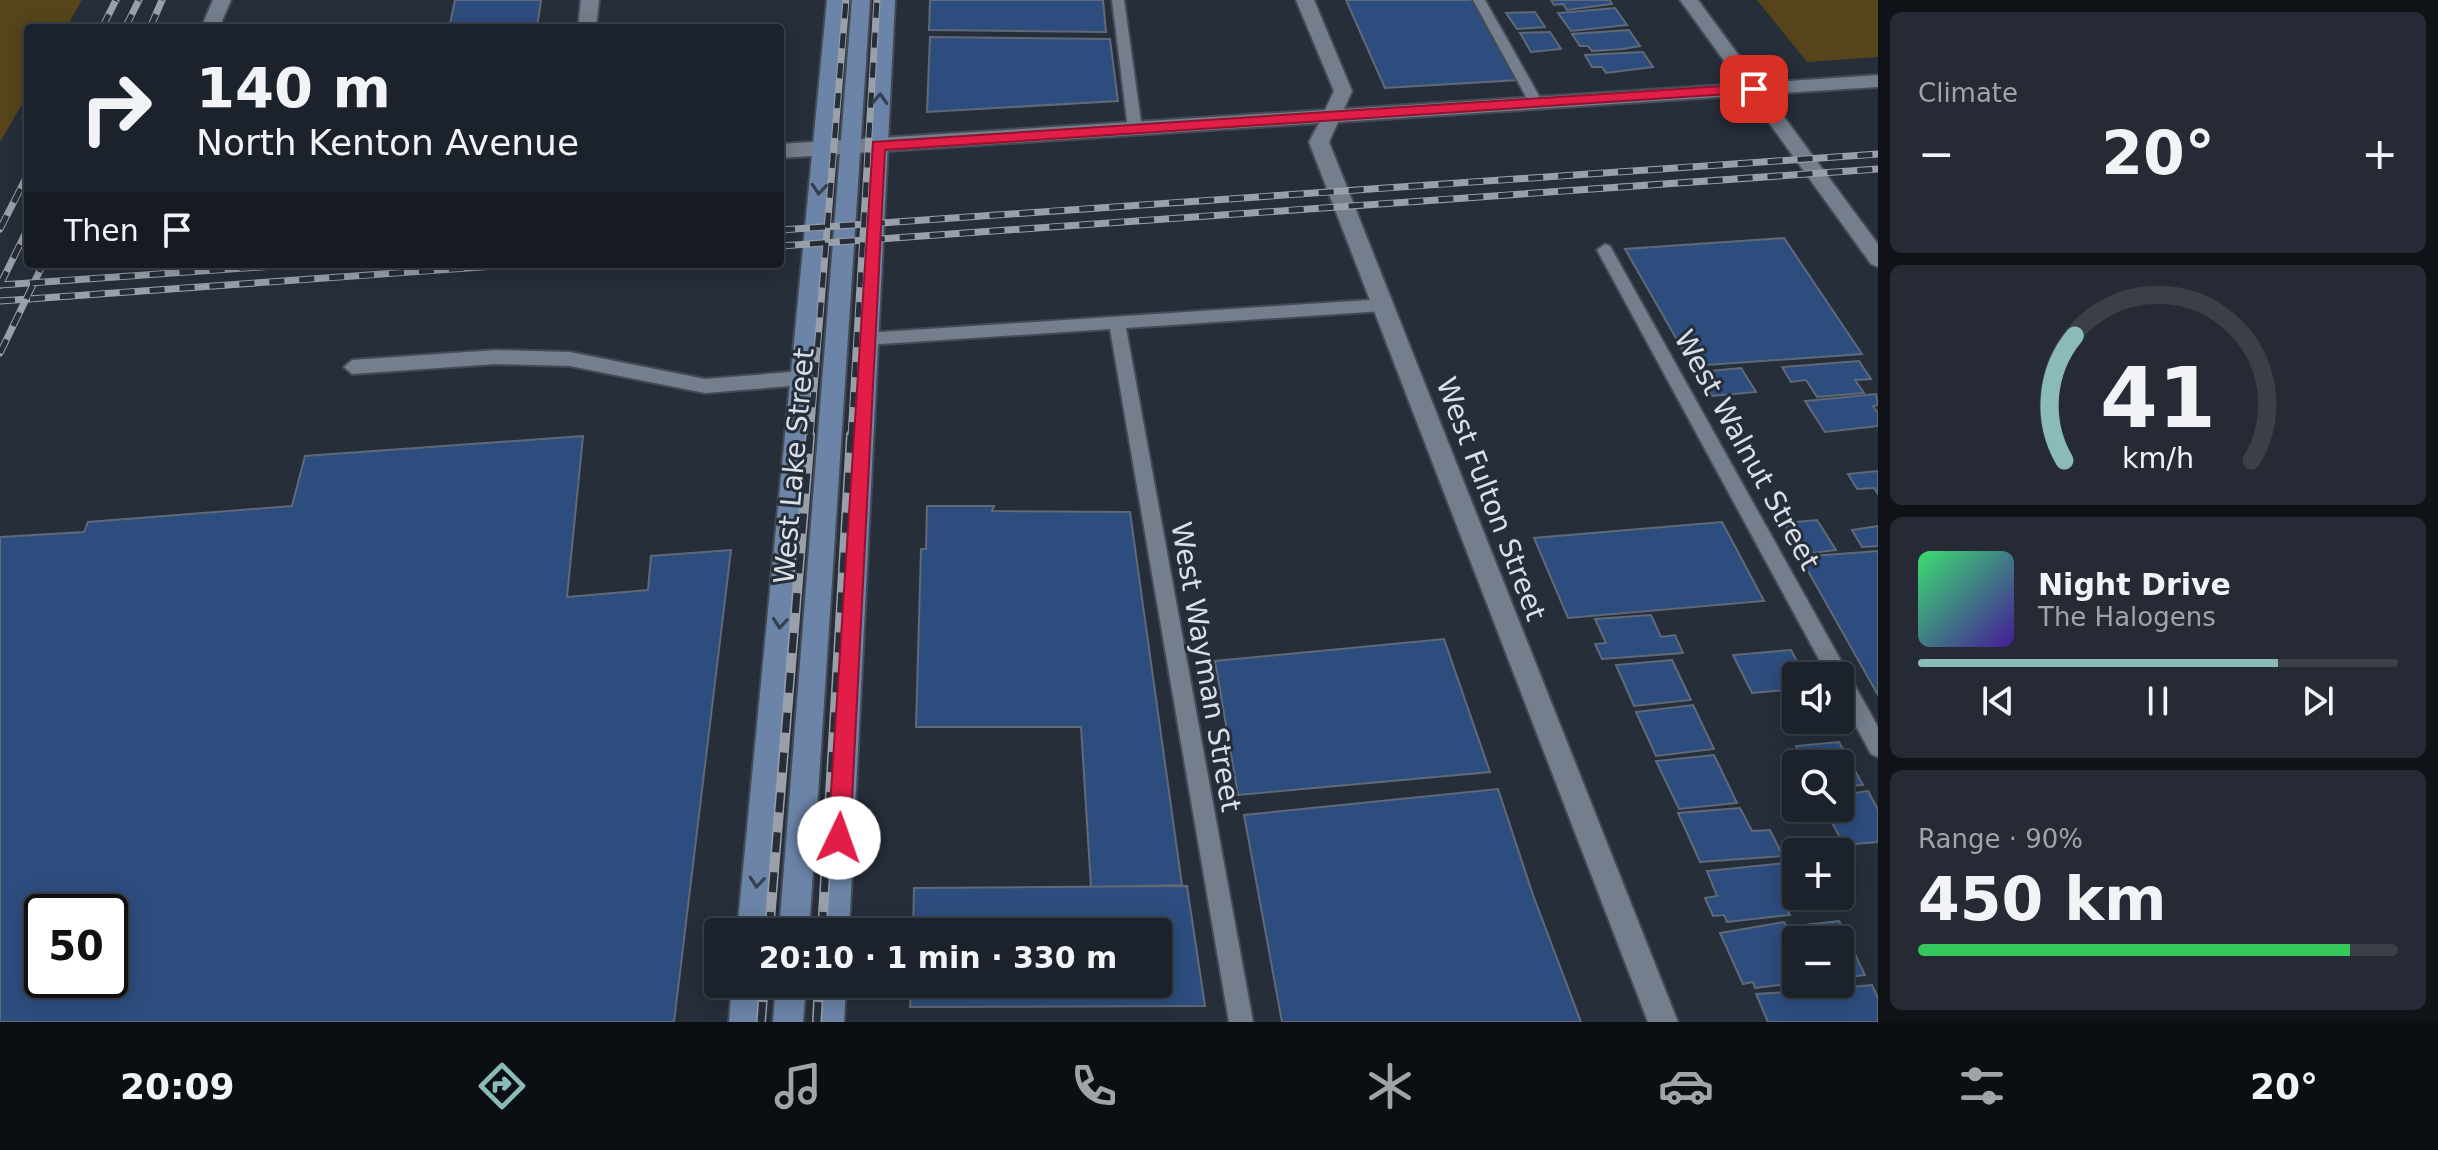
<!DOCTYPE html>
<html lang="en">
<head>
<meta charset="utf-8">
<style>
  :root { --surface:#1c222c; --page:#252a34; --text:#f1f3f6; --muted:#a0a4a9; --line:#3a3f48; --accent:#8bbbb9 }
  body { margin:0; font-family:"DejaVu Sans",sans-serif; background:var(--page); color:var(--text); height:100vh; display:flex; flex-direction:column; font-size:30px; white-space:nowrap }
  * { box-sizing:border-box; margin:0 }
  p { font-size:26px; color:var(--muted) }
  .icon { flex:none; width:44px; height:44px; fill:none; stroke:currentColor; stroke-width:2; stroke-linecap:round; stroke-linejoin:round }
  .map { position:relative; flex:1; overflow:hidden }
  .details { display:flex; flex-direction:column; gap:12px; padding:12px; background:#0f1318; width:560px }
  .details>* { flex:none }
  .guide { position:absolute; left:24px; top:24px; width:760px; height:244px; border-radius:8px; box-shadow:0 4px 20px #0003,0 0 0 2px var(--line); background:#1c222c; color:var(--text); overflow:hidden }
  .buttons { position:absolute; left:1782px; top:662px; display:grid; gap:16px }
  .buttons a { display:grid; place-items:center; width:72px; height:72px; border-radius:8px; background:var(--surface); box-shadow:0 4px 20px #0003,0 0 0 2px var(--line); font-size:40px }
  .speed { position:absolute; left:24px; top:894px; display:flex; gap:16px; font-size:40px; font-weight:700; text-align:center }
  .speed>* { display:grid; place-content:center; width:104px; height:104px; border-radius:50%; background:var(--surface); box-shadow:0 4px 20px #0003,0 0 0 2px var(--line); line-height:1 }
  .speed .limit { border:4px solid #111; border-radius:12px; background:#fff; color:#111 }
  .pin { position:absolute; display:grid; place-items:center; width:68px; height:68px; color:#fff; margin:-34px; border-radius:16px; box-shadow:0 4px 12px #0006 }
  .me { position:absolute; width:88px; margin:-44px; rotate:3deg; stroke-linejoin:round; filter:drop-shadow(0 0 6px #0008) }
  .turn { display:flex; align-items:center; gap:28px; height:168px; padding:0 40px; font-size:36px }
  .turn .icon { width:104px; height:104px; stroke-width:2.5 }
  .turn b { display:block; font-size:56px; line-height:68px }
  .then { display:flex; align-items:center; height:76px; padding:0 40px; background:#0003; gap:16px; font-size:30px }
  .big { font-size:60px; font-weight:700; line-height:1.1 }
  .details .widget { flex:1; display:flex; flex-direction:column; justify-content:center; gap:12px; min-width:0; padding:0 28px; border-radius:12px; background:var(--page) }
  .details .dial { align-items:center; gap:0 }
  .dial svg { height:208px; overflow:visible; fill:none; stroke:var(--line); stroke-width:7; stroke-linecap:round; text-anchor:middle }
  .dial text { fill:var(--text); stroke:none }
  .song { display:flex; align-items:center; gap:24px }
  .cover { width:96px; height:96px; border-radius:12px; background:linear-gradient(135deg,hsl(140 70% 55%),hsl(260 70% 35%)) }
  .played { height:8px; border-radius:4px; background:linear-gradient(90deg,var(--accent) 75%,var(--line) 75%) }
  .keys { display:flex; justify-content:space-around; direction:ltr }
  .heat { display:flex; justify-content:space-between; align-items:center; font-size:44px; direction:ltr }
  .charge { height:12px; border-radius:6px; background:linear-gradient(90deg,#34c759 90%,var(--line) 0) }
  .trip { position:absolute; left:704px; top:918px; width:468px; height:80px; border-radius:8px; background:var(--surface); box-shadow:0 4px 20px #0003,0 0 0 2px var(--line); font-weight:700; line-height:80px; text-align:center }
  .tab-bar { display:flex; height:128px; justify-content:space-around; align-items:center; background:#0b0e12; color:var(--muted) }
  .tab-bar .icon { width:56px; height:56px }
  .tab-bar .on { color:var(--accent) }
  .tab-bar b { font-size:36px; color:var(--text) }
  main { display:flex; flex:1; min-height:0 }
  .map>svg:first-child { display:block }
  .green { fill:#56451a }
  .building { fill:#2d4d7e; stroke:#606977; stroke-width:2; fill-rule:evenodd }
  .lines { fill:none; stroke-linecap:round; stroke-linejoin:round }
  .service-casing { stroke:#444b55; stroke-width:4 }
  .minor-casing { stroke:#444b55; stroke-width:4 }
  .secondary-casing { stroke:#444b55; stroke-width:4 }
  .service { fill:#747e8c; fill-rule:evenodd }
  .minor { fill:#747e8c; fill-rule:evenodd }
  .secondary { fill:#6b84a8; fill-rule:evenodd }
  .rail-far1-casing { stroke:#9aa0a9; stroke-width:7 }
  .rail-casing { stroke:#9aa0a9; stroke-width:10 }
  .rail-far1 { stroke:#262e3a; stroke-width:5; stroke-dasharray:15; stroke-linecap:butt }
  .rail { stroke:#262e3a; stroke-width:7; stroke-dasharray:20; stroke-linecap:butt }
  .oneway { stroke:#343f50 }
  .route { fill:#e11d48; stroke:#92132f; stroke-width:2 }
  .labels { text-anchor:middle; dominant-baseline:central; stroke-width:6; stroke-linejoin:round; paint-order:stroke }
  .street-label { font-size:28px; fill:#dbe0e8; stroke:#262e3a }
</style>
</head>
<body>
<main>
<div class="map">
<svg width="1878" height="1022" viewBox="0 0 1878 1022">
  <rect width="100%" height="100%" fill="#262e3a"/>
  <!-- green -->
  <g class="green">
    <polygon points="0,0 82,0 66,28 28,28 28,94 0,142"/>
    <polygon points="1757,0 1878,0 1878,57 1807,62"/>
  </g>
  <!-- building -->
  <g class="building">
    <polygon points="455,0 541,0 537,28 449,28"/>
    <polygon points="930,0 1103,0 1106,32 929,30"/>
    <polygon points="1346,0 1474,0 1519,80 1385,88"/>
    <polygon points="1551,0 1610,0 1612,4 1567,10 1563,4 1554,5"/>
    <polygon points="1615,8 1627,25 1571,31 1558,13"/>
    <polygon points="1535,12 1545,27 1517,29 1506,13"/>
    <polygon points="1629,30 1640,46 1623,49 1592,51 1588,46 1580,46 1572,34"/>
    <polygon points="1550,32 1561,49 1531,52 1520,33"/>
    <polygon points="930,37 1110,39 1118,101 927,112"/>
    <polygon points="1643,52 1653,67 1606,73 1602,67 1592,67 1585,55"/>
    <polygon points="1784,238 1862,354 1692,366 1625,249"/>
    <polygon points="1859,361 1871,379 1855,380 1864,393 1817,397 1806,380 1791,382 1782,367"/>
    <polygon points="1741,368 1756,392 1712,396 1698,372"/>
    <polygon points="1876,394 1878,405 1873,406 1878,413 1878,426 1825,432 1805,401"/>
    <path d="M583,436l-16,161 81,-7 3,-34 80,-6 -57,472h-674v-485l84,-5 4,-10 204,-16 13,-50zM42,912h68v68h-68z"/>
    <polygon points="1878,471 1878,494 1874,488 1857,489 1848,474"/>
    <polygon points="927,506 994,506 992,511 1130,512 1182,885 1091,887 1081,727 916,727 921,549 926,549"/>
    <polygon points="1817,520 1836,550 1803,554 1783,523"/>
    <polygon points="1722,522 1764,601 1568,618 1534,538"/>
    <polygon points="1878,526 1878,546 1862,547 1852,530"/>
    <polygon points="1878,551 1878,695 1800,557"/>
    <polygon points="1651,615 1661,637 1675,635 1683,653 1602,659 1595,644 1606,643 1595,619"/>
    <polygon points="1444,639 1490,772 1238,795 1215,661"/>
    <polygon points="1791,650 1805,676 1796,676 1796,689 1752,693 1733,655"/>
    <polygon points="1672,660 1691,700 1634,706 1616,665"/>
    <polygon points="1693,705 1714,749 1656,756 1636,712"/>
    <polygon points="1839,742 1863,785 1840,787 1840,764 1805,764 1796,746"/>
    <polygon points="1714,755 1737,803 1679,809 1656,761"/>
    <polygon points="1498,789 1533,895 1581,1022 1282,1022 1244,815"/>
    <polygon points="1868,791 1878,810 1878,842 1844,845 1824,808 1840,808 1840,795"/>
    <polygon points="1740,808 1752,831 1770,830 1783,856 1700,862 1678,813"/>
    <polygon points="1784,863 1796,889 1796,896 1799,896 1805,908 1787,909 1790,915 1727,922 1724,915 1713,916 1705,898 1717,896 1707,871"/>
    <polygon points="1187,886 1205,1006 910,1007 911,984 1158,984 1158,932 913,932 914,888"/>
    <polygon points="1839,921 1865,975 1840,978 1840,940 1796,940 1796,983 1755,988 1753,982 1743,984 1720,933 1784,922 1787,927"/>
    <polygon points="1813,985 1815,990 1872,985 1878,998 1878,1022 1768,1022 1756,994 1789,992 1787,988"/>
  </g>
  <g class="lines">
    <!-- service casing -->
    <g class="service-casing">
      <g id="service">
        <polygon points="1112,0 1124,0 1142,129 1135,134 1128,129"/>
        <polygon points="1473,0 1485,0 1543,103 1541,106 1531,106"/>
        <polygon points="1605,244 1610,246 1878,727 1878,757 1871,754 1840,697 1840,676 1828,676 1597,250"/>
        <polygon points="1383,299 1391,305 1383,311 1126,328 1253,1022 1229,1022 1110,329 866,345 858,339 866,333"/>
        <polygon points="496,350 570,352 705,379 802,371 810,378 802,385 705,393 570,366 496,364 352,374 344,367 352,360"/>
      </g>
    </g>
    <!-- minor casing -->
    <g class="minor-casing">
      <g id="minor">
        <polygon points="213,0 231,0 219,28 201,28"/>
        <polygon points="581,0 599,0 596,28 578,28"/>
        <polygon points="1296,0 1314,0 1352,91 1344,109 1741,84 1680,0 1698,0 1759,83 1878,75 1878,87 1767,94 1878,244 1878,267 1871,264 1749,95 1338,122 1329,142 1678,1022 1648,1022 1309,142 1319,123 780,158 780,144 1325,110 1334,91"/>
      </g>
    </g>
    <!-- secondary casing -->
    <g class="secondary-casing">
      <g id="secondary">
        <polygon points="827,0 845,0 767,932 737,932"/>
        <polygon points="852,0 870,0 809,932 779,932"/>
        <polygon points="877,0 895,0 849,932 819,932"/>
        <polygon points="732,984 762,984 759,1022 729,1022"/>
        <polygon points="776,984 806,984 803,1022 773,1022"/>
        <polygon points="816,984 846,984 844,1022 814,1022"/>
      </g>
    </g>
    <!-- service -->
    <use href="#service" class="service"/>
    <!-- minor -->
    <use href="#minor" class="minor"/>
    <!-- secondary -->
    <use href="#secondary" class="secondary"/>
    <!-- rail-far1 casing -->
    <g class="rail-far1-casing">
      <g id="rail-far1">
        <polyline points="102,28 116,0"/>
        <polyline points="125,28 139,0"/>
        <polyline points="150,28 162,0"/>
        <polyline points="0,229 28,174"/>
        <polyline points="780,230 1878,154"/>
        <polyline points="780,246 1878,169"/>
        <polyline points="0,285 303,264"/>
        <polyline points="0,285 28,228"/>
        <polyline points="0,301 525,264"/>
        <polyline points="0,353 43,264"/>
        <polyline points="810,437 846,0"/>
        <polyline points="851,437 877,0"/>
      </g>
    </g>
    <!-- rail casing -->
    <g class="rail-casing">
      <g id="rail">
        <polyline points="769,932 810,435"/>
        <polyline points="822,932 851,435"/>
        <polyline points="761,1022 764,984"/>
        <polyline points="817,1022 819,984"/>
      </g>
    </g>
    <!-- rail-far1 -->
    <use href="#rail-far1" class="rail-far1"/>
    <!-- rail -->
    <use href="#rail" class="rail"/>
  </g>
  <!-- one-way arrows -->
  <defs><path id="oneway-chevron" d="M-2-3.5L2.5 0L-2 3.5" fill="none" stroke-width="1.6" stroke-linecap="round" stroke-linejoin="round" transform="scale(2)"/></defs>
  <g class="oneway">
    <use href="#oneway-chevron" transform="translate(880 99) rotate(-87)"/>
    <use href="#oneway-chevron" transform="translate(819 189) rotate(95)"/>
    <use href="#oneway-chevron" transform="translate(780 623) rotate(95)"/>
    <use href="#oneway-chevron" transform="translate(757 882) rotate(95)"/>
  </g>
  <!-- route -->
  <polygon class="route" points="1754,84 1761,89 1759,92 885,150 850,838 847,846 839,849 831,846 828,838 873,142"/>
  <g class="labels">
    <!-- street labels -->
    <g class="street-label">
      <text transform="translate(1747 450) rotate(61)">West Walnut Street</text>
      <text transform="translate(794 466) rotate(-85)">West Lake Street</text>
      <text transform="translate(1491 499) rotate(69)">West Fulton Street</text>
      <text transform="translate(1206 667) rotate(80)">West Wayman Street</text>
    </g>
  </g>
</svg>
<div class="buttons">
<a><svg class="icon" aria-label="sound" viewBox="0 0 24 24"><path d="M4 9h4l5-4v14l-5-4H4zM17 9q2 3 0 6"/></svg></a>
<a><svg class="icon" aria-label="search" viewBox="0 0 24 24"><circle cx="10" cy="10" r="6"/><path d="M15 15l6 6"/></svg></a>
<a>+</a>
<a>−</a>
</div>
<div class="speed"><div class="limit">50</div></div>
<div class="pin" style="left:1754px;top:89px;background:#d93025"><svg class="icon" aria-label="arrive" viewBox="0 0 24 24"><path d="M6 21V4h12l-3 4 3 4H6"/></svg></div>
<svg class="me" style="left:839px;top:838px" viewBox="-20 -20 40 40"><circle r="19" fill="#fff"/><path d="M0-13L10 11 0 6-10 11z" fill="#e11d48"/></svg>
<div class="trip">20:10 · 1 min · 330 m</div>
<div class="guide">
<div class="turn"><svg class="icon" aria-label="right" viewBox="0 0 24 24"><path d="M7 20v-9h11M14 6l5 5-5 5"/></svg><div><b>140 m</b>North Kenton Avenue</div></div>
<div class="then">Then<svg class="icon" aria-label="arrive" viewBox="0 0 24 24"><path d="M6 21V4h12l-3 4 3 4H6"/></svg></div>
</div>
</div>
<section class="details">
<div class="widget"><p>Climate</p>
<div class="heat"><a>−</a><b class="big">20°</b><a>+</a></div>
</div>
<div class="widget dial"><svg viewBox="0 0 100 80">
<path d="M14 69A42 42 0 1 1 86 69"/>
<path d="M14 69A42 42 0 0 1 18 21" stroke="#8bbbb9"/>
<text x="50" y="56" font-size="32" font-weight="700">41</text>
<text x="50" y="72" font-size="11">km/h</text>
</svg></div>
<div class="widget">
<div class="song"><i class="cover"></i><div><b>Night Drive</b><p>The Halogens</p></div></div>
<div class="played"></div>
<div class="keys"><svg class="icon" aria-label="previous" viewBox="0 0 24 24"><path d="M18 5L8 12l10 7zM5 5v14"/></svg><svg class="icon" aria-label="pause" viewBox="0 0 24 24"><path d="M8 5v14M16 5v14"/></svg><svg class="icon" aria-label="next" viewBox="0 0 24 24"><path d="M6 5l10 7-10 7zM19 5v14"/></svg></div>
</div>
<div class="widget"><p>Range · 90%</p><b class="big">450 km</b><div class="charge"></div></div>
</section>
</main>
<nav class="tab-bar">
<b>20:09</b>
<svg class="icon on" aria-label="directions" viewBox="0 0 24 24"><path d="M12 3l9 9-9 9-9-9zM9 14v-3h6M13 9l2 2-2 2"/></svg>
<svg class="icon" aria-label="music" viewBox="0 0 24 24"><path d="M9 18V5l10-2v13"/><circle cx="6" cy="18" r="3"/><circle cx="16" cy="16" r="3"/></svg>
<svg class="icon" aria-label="phone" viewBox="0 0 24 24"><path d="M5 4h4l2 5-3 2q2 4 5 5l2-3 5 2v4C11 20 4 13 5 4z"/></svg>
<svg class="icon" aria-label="climate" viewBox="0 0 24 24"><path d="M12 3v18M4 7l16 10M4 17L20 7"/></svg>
<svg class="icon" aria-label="car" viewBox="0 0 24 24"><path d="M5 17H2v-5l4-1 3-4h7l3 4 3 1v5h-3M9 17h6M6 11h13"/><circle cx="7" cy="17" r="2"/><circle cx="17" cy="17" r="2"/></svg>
<svg class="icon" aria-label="filters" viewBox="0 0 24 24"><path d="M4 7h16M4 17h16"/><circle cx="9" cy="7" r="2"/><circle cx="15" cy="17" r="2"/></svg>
<b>20°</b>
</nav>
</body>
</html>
